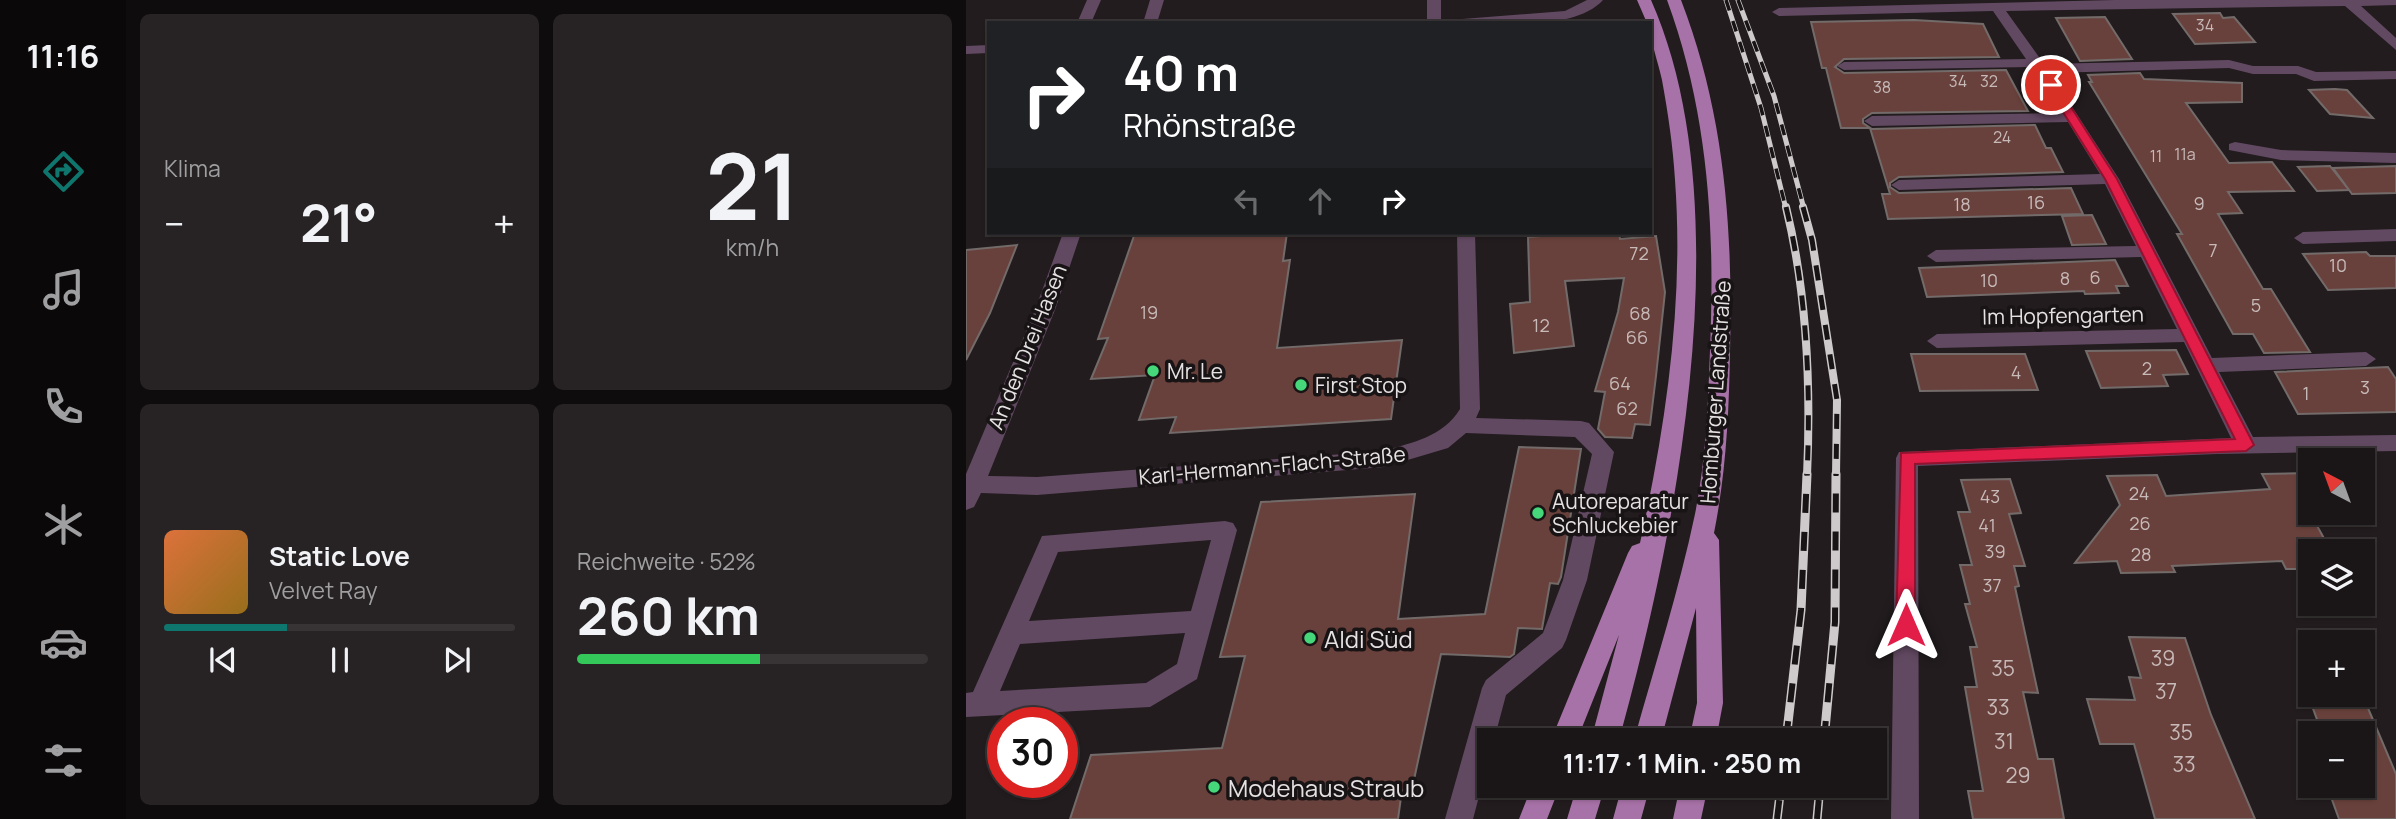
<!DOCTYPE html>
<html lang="de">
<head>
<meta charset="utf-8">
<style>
  :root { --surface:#1a1516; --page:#272223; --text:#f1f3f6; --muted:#9f9fa1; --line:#383435; --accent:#0f766e }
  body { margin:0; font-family:Manrope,sans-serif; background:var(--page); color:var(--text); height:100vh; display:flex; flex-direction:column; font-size:26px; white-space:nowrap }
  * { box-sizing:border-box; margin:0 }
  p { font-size:23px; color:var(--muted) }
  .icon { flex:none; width:38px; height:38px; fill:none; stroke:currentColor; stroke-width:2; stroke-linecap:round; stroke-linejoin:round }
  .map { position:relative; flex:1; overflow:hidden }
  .panel { display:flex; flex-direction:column; gap:14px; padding:14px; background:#0e0c0c; width:840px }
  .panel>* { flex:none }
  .hud { position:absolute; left:21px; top:21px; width:665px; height:214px; border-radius:0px; box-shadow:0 2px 5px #0004,0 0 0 2px var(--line); background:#202124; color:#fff; overflow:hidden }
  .needle { width:46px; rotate:319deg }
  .tools { position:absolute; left:1332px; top:448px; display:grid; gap:14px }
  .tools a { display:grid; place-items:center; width:77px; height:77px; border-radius:0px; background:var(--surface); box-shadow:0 2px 5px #0004,0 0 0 2px var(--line); font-size:35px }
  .speed { position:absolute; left:21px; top:707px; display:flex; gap:14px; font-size:35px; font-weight:700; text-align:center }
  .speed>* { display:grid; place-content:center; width:91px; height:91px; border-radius:50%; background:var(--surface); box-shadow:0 2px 5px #0004,0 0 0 2px var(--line); line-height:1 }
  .speed .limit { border:10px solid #d22; background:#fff; color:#111 }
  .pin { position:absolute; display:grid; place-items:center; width:60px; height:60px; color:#fff; margin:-30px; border:4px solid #fff; border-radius:50%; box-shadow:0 2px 7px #0007 }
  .me { position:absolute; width:77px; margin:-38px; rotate:0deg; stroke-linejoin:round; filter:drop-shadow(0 0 5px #0008) }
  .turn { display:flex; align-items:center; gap:24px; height:147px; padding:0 21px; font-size:32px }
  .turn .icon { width:91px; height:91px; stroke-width:2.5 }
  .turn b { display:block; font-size:49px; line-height:60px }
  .lanes { display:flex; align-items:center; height:66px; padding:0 21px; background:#0003; justify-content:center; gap:35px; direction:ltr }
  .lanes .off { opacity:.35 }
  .big { font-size:52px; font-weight:700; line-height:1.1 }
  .panel .widget { flex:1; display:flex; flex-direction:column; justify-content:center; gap:10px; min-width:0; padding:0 24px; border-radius:10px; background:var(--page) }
  .panel .dial { align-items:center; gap:0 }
  .dial b { font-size:91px; line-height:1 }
  .song { display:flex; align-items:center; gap:21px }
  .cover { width:84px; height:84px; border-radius:10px; background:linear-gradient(135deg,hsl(20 70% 55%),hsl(40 70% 35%)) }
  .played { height:7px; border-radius:4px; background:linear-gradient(90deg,var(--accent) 35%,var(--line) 35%) }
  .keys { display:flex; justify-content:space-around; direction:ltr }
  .heat { display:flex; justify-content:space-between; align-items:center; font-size:38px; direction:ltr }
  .charge { height:10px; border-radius:5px; background:linear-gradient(90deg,#34c759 52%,var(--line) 0) }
  .panel .tiles { flex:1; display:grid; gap:14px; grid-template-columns:repeat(2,1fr) }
  .trip { position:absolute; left:511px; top:728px; width:410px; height:70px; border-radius:0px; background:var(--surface); box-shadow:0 2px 5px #0004,0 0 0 2px var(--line); font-weight:700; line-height:70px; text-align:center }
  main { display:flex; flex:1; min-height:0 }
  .dock { display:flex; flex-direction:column; width:126px; justify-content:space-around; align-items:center; background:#0a0809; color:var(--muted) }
  .dock .icon { width:49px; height:49px }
  .dock .current { color:var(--accent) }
  .dock b { font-size:32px; color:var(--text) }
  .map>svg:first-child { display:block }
  .building { fill:#69413c; stroke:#736b6a; stroke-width:2 }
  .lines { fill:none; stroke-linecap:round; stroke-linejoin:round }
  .minor { fill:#624962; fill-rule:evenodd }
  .major { fill:#a772a7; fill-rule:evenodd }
  .rail-far2-casing { stroke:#cecacb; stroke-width:5 }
  .rail-far1-casing { stroke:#cecacb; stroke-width:8 }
  .rail-casing { stroke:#cecacb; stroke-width:9 }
  .rail-far2 { stroke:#181314; stroke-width:3.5; stroke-dasharray:11; stroke-linecap:butt }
  .rail-far1 { stroke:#181314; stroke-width:5; stroke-dasharray:15; stroke-linecap:butt }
  .rail { stroke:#181314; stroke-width:6; stroke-dasharray:19; stroke-linecap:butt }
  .route { fill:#e11d48; stroke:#92132f; stroke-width:2 }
  .poi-dot { fill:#45d77a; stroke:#181314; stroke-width:2.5 }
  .labels { text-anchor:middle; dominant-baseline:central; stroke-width:7; stroke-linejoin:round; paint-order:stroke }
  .far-number-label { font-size:16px; fill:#c7bab9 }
  .number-label { font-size:18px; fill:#c7bab9 }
  .street-label { font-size:21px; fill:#e6e2e3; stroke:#181314 }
  .poi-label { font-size:21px; fill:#e6e2e3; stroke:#181314; text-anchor:start }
  .near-number-label { font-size:21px; fill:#c7bab9 }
  .near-poi-label { font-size:24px; fill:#e6e2e3; stroke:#181314; text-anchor:start }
</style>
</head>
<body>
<main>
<nav class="dock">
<b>11:16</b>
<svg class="icon current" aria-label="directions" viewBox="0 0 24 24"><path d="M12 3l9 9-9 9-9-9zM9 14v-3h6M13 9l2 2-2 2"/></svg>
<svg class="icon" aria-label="music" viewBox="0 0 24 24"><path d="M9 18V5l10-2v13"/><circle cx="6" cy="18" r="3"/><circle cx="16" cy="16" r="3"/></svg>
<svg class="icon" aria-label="phone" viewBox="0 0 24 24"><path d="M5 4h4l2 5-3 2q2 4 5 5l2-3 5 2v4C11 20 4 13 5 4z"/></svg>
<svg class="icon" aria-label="climate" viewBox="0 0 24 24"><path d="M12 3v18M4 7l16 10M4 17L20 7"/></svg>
<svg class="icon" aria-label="car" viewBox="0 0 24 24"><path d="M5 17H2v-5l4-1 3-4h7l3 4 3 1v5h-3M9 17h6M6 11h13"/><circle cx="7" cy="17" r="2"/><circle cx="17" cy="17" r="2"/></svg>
<svg class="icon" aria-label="filters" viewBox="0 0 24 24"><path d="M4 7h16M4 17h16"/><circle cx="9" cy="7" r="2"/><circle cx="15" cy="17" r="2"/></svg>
</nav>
<section class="panel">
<div class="tiles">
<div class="widget"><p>Klima</p>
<div class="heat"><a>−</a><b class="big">21°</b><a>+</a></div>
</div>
<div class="widget dial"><b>21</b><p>km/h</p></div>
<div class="widget">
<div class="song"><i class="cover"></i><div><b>Static Love</b><p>Velvet Ray</p></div></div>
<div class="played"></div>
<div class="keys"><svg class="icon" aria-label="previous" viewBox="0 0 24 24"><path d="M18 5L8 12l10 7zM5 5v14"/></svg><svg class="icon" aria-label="pause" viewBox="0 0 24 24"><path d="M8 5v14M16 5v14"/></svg><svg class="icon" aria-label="next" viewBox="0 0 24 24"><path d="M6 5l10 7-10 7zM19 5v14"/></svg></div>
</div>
<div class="widget"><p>Reichweite · 52%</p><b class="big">260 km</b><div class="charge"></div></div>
</div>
</section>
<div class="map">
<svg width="1430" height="819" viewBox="0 0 1430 819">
  <rect width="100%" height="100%" fill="#221c1e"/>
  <!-- building -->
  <g class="building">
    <polygon points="1254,13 1257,18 1268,17 1289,42 1229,44 1207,14"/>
    <polygon points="1139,17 1166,59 1114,61 1090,18"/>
    <polygon points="948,20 1017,24 1033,57 878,59 869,67 878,73 1040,70 1062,111 906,113 897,119 897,123 906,129 1069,125 1080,148 1085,148 1097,172 933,177 924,183 924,187 933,193 1105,188 1117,214 922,219 916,194 924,194 904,128 875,128 860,68 856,68 845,22"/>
    <polygon points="1174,73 1178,79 1276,83 1276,102 1220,103 1263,163 1306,162 1328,191 1262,192 1276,213 1252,214 1297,289 1305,289 1344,352 1298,353 1287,334 1267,334 1211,234 1216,234 1123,82 1126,82 1122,75"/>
    <polygon points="1369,89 1381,90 1407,118 1364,114 1343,90"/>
    <polygon points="1364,166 1383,190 1351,191 1332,167"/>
    <polygon points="1430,166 1430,193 1386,194 1367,168"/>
    <polygon points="1126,215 1140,244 1106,245 1096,216"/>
    <polygon points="169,233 321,233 317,261 324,260 311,348 436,340 425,419 204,433 210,417 173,420 189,375 125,379 142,338 132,339"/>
    <polygon points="615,233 653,233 654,239 690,236 699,292 690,376 684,425 669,424 666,438 639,437 632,429 639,392 629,391 652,312 658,278 599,281 608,346 548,353 544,304 564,302 562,237"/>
    <polygon points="51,245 24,313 0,360 0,250"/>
    <polygon points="1400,252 1404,256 1430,256 1430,288 1362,290 1337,254"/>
    <polygon points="1149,260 1162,286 1150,286 1153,293 1119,294 1118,291 961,297 953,268"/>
    <polygon points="1210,350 1222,374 1197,375 1202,386 1135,388 1120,351"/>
    <polygon points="945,354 1059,354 1072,390 954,391"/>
    <polygon points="1422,367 1430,379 1430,412 1332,414 1309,372"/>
    <polygon points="553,447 615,449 595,577 592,584 584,583 576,629 552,628 548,654 544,657 475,654 446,789 436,790 432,819 104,819 125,755 256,748 279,656 254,657 295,502 449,494 432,619 519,614"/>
    <polygon points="1344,473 1344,513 1365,551 1344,551 1344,569 1320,569 1316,561 1206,566 1209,572 1155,573 1151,561 1109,563 1154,505 1141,476 1191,475 1200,496 1304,489 1296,474"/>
    <polygon points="1044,479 1055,513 1043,514 1059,566 1048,566 1053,586 1049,587 1072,693 1057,692 1072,759 1087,759 1098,819 1007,819 1002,791 1017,791 999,687 1011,687 1004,647 1011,647 999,604 1004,604 994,565 1006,565 992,512 1004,512 995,480"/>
    <polygon points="1163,637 1219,638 1245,715 1289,819 1189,819 1168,744 1134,744 1121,699 1169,700 1163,677 1175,678"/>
    <polygon points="1396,694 1430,774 1430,819 1373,819 1361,786 1396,786 1396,733 1356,733 1342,695"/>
  </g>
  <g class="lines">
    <!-- minor -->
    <g class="minor">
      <polygon points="121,0 135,0 125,23 111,23"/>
      <polygon points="184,0 198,0 191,23 177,23"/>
      <rect x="461" y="0" width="14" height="23"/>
      <path d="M621,0h16c-29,32 -108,23 -148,23l7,-4 103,-8z"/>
      <polygon points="1149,0 1430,0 1430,5 1395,6 1430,38 1430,50 1379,6 1040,11 1078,64 1263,60 1287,66 1332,66 1350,72 1430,71 1430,79 1348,81 1330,74 1287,74 1263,68 1084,73 1153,179 1246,358 1400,352 1410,359 1400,366 1253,372 1287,437 1430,435 1430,451 1251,454 952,466 953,819 925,819 930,458 933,452 1265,438 1218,342 971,348 961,341 971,334 1211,329 1175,257 970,262 961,256 970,250 1170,246 1139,184 933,190 925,185 933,180 1134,174 1102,122 906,126 898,121 906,116 1096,113 1065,67 878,70 871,66 878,62 1060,59 1027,11 813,16 806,12 813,8"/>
      <polygon points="23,45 23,53 0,54 0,46"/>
      <polygon points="1269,142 1315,150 1430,153 1430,163 1315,160 1263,150 1263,144"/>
      <polygon points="1430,229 1430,241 1337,244 1328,238 1337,232"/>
      <path d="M97,233h18l-26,77 -67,166 49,1 347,-26c29,-9 59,-14 76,-42l-3,-176h18l5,176 -4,9 105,3 8,2 25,29 -27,128 -21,60 -4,8 -56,47 -12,45h-5v19l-16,60h-28l37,-131 4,-8 57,-47 20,-53 29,-126 -17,-17 -109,-4 -18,15 -64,19 -347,28 -56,-2 -7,14 -8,3v-36l69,-164z"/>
      <path d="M259,521l8,2 4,7 -40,149 -47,28 -184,10v-24l7,-1 69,-156zM245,540l-20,71 -162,10 29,-69zM219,633l-8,31 -31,19 -146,8 20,-47z"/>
    </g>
    <!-- major -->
    <g class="major">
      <path d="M671,0h14c91,205 26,531 -32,740h-28l28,-105 -42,105h-26l77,-187 4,-7 8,-3c26,-118 44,-241 35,-363 -2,-34 -7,-67 -13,-100 -4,-19 -12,-38 -12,-57h-3z"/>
      <path d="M701,0h14c44,114 52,230 49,352 -1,61 -4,121 -16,181l5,7 4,163 -7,37h-27l8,-37 -1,-95 -35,132h-27c21,-75 45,-150 61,-226 11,-54 13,-109 15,-164 5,-120 -1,-236 -43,-350z"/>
      <polygon points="566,786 594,786 581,819 553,819"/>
      <polygon points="611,786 639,786 629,819 601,819"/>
      <polygon points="656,786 684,786 675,819 647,819"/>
      <polygon points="714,786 742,786 735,819 707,819"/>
    </g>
    <!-- rail-far2 casing -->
    <g class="rail-far2-casing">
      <g id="rail-far2">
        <polyline points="760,0 795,108 820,209"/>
        <polyline points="772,0 808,96 838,209"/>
      </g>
    </g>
    <!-- rail-far1 casing -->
    <g class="rail-far1-casing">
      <g id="rail-far1">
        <path d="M820,207c21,86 25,181 21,269"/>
        <polyline points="837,207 846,240 871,400 870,476"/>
      </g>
    </g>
    <!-- rail casing -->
    <g class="rail-casing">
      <g id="rail">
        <polyline points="820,740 835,610 841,474"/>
        <polyline points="858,740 869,622 870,474"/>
        <polyline points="811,819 815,786"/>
        <polyline points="851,819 854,786"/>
      </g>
    </g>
    <!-- rail-far2 -->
    <use href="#rail-far2" class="rail-far2"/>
    <!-- rail-far1 -->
    <use href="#rail-far1" class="rail-far1"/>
    <!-- rail -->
    <use href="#rail" class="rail"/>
  </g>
  <!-- route -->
  <polygon class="route" points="1081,82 1089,82 1151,179 1288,445 1280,451 949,464 949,625 947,630 933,630 930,625 935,453 1269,439 1139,179 1080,85"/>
  <!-- markers -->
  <g class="poi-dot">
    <circle cx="187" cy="371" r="7"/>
    <circle cx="335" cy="385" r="7"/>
    <circle cx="572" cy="513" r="7"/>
    <circle cx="344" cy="638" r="7"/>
    <circle cx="248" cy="787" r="7"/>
  </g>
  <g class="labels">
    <!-- far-number labels -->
    <g class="far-number-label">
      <text x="1239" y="25">34</text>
      <text x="992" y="81">34</text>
      <text x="1023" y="81">32</text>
      <text x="916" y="87">38</text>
      <text x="1036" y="137">24</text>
      <text x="1219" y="154">11a</text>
      <text x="1190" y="156">11</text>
    </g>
    <!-- number labels -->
    <g class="number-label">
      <text x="1070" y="202">16</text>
      <text x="1233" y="203">9</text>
      <text x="996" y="204">18</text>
      <text x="1247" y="250">7</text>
      <text x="673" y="253">72</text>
      <text x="1372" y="265">10</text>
      <text x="1129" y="277">6</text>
      <text x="1099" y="278">8</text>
      <text x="1023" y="280">10</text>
      <text x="1290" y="305">5</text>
      <text x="183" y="312">19</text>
      <text x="674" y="313">68</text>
      <text x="575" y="325">12</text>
      <text x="671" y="337">66</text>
      <text x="1181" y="368">2</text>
      <text x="1050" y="372">4</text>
      <text x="654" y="383">64</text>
      <text x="1399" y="387">3</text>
      <text x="1340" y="393">1</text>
      <text x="661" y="408">62</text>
      <text x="1173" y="493">24</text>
      <text x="1024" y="496">43</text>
      <text x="1174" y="523">26</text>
      <text x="1021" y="525">41</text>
      <text x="1029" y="551">39</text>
      <text x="1175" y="554">28</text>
      <text x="1026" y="585">37</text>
    </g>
    <!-- street labels -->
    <g class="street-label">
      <text transform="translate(1097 315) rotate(-1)">Im Hopfengarten</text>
      <text transform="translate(61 347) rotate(-68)">An den Drei Hasen</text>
      <text transform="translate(749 392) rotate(-86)">Homburger Landstraße</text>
      <text transform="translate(306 465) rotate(-5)">Karl-Hermann-Flach-Straße</text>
    </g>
    <!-- poi labels -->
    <g class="poi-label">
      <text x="201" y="371">Mr. Le</text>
      <text x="349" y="385">First Stop</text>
      <text x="586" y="501">Autoreparatur<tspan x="586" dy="24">Schluckebier</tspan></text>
    </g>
    <!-- near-number labels -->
    <g class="near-number-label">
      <text x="1197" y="658">39</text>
      <text x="1037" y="668">35</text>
      <text x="1200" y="691">37</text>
      <text x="1032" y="707">33</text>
      <text x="1215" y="732">35</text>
      <text x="1038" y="741">31</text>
      <text x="1218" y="764">33</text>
      <text x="1052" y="775">29</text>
    </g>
    <!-- near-poi labels -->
    <g class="near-poi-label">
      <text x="358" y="638">Aldi Süd</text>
      <text x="262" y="787">Modehaus Straub</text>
    </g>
  </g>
</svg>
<div class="tools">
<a><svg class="needle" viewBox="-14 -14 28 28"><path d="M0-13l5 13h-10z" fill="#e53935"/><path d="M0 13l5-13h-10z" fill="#9f9fa1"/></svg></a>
<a><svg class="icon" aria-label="layers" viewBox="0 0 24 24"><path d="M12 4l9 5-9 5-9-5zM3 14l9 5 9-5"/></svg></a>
<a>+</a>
<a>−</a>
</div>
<div class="speed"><div class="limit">30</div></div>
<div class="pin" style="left:1085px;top:85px;background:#d93025"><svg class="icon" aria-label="arrive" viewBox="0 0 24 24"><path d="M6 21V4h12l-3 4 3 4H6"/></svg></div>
<svg class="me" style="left:940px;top:625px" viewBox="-20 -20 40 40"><path d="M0-17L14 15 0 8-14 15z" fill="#e11d48" stroke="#fff" stroke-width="4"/></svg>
<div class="trip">11:17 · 1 Min. · 250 m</div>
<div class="hud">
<div class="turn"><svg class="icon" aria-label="right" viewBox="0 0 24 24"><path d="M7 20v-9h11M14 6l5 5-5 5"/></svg><div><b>40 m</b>Rhönstraße</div></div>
<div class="lanes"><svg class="icon off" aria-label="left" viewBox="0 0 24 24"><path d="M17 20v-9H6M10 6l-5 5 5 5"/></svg><svg class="icon off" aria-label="ahead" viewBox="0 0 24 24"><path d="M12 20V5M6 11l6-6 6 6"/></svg><svg class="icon" aria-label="right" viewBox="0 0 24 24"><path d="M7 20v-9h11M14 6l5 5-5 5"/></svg></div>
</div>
</div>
</main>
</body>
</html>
